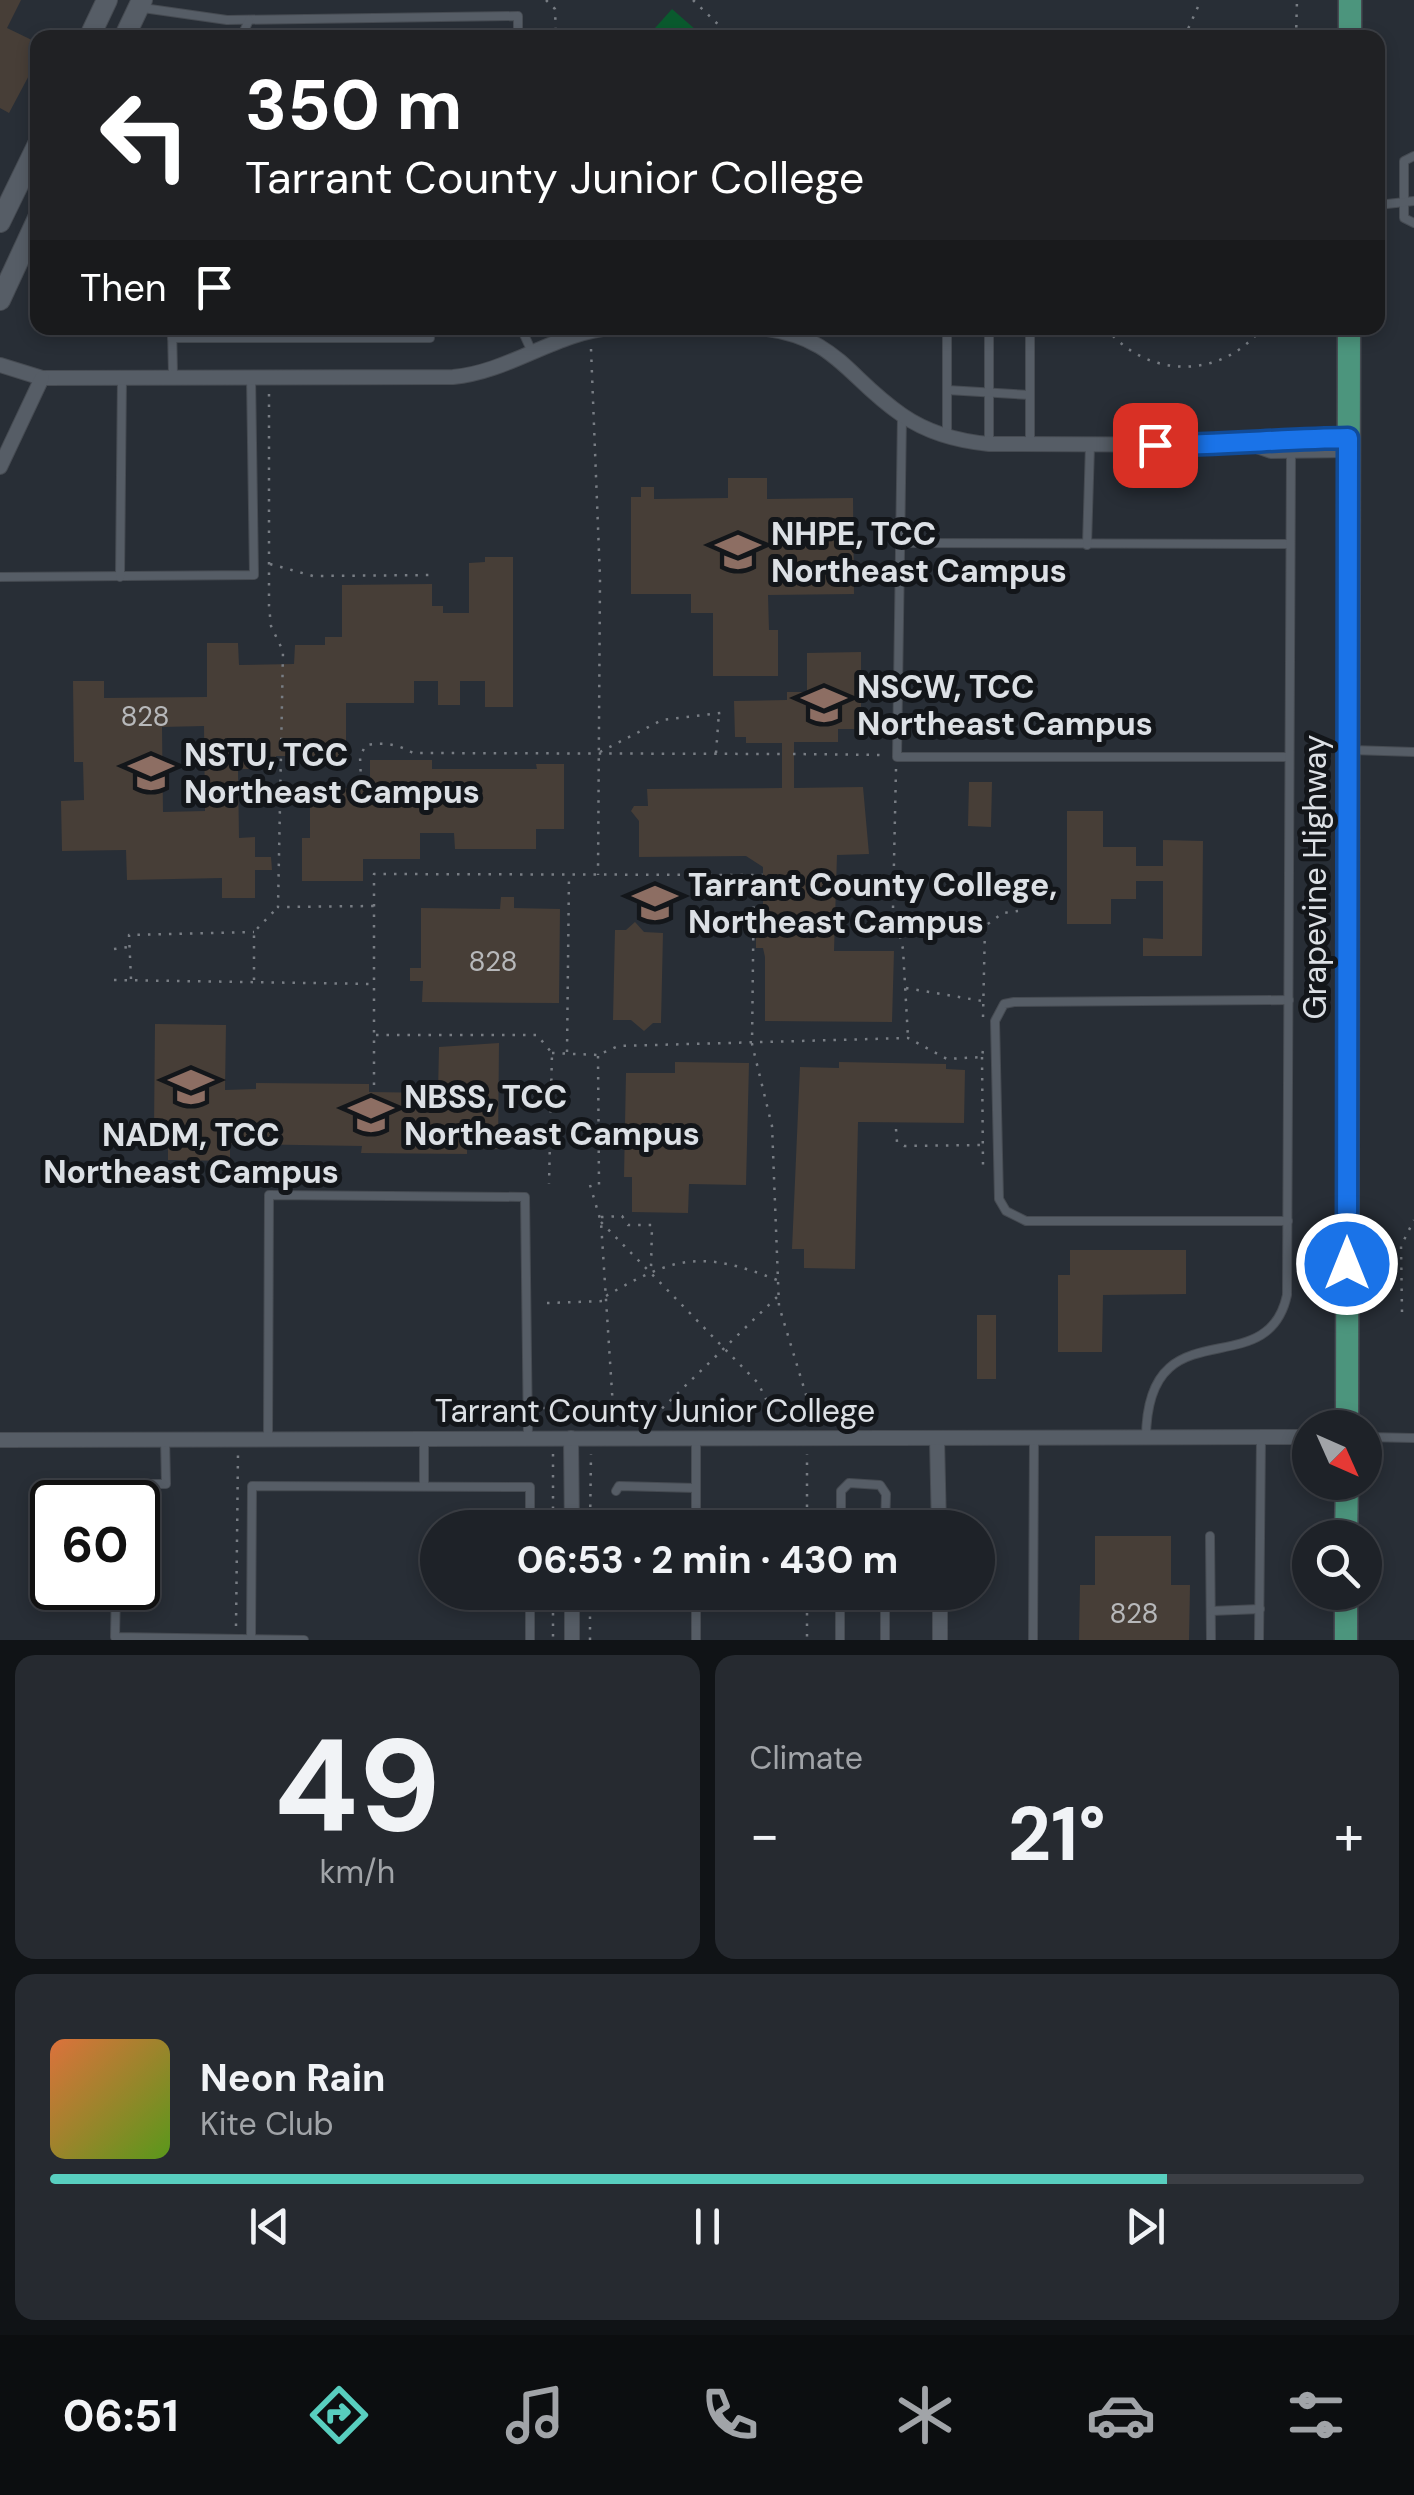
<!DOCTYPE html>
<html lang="en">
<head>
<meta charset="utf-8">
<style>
  :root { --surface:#1e2228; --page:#262a30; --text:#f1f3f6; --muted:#a1a4a8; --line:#3c3f45; --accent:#58cebf }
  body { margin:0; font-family:"DM Sans",sans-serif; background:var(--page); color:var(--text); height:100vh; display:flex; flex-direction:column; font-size:38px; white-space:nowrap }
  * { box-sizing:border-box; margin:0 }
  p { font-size:32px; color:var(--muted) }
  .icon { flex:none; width:55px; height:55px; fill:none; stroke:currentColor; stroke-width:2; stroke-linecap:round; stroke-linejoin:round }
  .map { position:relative; height:1640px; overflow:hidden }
  .drawer { display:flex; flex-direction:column; gap:15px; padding:15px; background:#101316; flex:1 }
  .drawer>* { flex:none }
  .hud { position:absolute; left:30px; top:30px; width:1355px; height:305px; border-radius:20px; box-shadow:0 5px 15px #0003,0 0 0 2px var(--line); background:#202124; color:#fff; overflow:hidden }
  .needle { width:65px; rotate:135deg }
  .buttons { position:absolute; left:1292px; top:1410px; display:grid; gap:20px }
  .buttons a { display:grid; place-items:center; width:90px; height:90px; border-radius:50%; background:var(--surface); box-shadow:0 5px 15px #0003,0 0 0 2px var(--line); font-size:50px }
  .speed { position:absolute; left:30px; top:1480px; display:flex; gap:20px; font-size:50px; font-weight:700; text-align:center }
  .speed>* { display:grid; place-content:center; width:130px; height:130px; border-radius:50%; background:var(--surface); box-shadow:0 5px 15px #0003,0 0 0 2px var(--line); line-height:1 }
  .speed .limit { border:5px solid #111; border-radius:15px; background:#fff; color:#111 }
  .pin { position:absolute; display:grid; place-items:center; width:85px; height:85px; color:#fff; margin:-42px; border-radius:20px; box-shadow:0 5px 15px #0006 }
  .me { position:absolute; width:110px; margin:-55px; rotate:0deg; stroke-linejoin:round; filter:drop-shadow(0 0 8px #0008) }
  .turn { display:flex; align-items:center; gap:35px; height:210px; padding:0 50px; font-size:45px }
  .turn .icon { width:130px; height:130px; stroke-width:2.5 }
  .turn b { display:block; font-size:70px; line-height:85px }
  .then { display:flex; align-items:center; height:95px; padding:0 50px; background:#0003; gap:20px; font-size:38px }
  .big { font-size:75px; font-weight:700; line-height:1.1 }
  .drawer .widget { flex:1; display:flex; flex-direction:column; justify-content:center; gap:15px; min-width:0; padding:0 35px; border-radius:20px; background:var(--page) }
  .drawer .dial { align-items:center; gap:0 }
  .dial b { font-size:130px; line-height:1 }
  .song { display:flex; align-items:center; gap:30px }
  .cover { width:120px; height:120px; border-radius:15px; background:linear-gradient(135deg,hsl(20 70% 55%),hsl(90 70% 35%)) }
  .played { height:10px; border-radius:5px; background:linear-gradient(90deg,var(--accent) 85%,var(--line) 85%) }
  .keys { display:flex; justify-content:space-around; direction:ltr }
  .heat { display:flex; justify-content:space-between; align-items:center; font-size:55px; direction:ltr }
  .drawer .tiles { flex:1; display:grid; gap:15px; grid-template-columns:1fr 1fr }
  .widget:last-child { grid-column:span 2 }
  .trip { position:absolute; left:420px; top:1510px; width:575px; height:100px; border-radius:50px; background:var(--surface); box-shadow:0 5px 15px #0003,0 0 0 2px var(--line); font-weight:700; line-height:100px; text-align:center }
  .menu { display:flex; height:160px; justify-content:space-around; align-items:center; background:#0c0e10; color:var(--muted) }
  .menu .icon { width:70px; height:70px }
  .menu .current { color:var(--accent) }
  .menu b { font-size:45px; color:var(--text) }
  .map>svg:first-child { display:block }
  .green { fill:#0a5a2e }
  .building { fill:#473e37; fill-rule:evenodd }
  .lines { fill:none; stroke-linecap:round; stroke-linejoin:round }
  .lane-casing { stroke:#464b52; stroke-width:10 }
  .street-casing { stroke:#464b52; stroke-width:16 }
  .secondary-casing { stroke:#464b52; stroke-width:22 }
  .primary-casing { stroke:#464b52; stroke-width:25 }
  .path { stroke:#787d84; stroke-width:2.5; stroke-dasharray:2.5 8; stroke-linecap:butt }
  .lane { stroke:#565d66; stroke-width:8 }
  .street { stroke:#565d66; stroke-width:14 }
  .secondary { stroke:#565d66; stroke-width:20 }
  .primary { stroke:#4c957d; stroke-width:22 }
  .route-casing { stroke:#114b97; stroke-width:25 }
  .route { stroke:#1a73e8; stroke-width:18 }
  .labels { text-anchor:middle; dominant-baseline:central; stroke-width:10; stroke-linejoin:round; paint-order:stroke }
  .number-label { font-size:28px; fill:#b7b8ba }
  .poi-label { font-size:32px; font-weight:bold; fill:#dce0e5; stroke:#13161a; text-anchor:start }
  .street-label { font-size:32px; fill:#dce0e5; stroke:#13161a }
</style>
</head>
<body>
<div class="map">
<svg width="1414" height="1640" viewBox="0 0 1414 1640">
  <rect width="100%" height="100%" fill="#282e36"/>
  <!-- green -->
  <polygon class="green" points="672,9 704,37 647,37"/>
  <!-- building -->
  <g class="building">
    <polygon points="0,0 21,0 7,28 38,43 34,66 9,113 0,108"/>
    <polygon points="728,478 767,478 767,499 853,498 854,594 768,595 769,630 778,630 778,676 713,676 713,613 691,613 691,594 631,594 631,497 641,497 641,487 654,487 654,499 728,498"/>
    <path d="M485,557h28v150h-28v-26h-25v24h-22v-24h-24v22h-68v59h-21v-6h-49v13h-38l1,69 16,-1v20h16l1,13h-17v28h-33v-20l-95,2 -1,-30 -64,1 -1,-50 23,-1 -1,-38h-9l-1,-81h31v17l103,-1v-54h31l1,22 55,-1 1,-19h30v-8h17v-52l90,-1v22h11v7h26v-50l16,-1zM204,726l1,85 -42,1 -1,-85z"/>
    <polygon points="861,652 861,729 838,729 838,742 794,742 794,788 863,787 869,854 837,855 834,951 894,951 892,1022 765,1021 765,957 763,948 756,948 756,921 763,921 763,867 746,856 639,857 639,821 631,811 634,806 648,806 647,789 782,788 782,743 746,743 746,737 735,737 734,701 787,700 787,692 807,692 807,653"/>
    <polygon points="370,760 432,760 432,769 537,769 536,764 564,764 564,829 536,829 536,849 455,849 454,833 420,833 420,859 363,859 363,881 302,881 302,838 310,838 310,788 370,788"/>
    <polygon points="969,782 992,782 991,827 968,826"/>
    <polygon points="1067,811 1103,811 1103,847 1136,847 1136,866 1163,866 1163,840 1203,841 1202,956 1143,956 1143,938 1163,939 1163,881 1136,881 1136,899 1111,899 1111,924 1067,924"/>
    <polygon points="501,897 514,897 514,908 560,909 559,1003 422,1002 423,981 410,981 410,968 421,968 421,908 500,909"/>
    <polygon points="635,922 644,932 663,933 661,1023 653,1023 644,1031 631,1020 613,1020 615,930 626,930"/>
    <polygon points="155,1024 226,1025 225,1090 256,1089 256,1083 369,1084 369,1092 438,1093 439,1047 499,1043 498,1149 467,1149 467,1154 361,1153 362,1146 230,1144 230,1161 168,1160 168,1130 154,1130"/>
    <polygon points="675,1062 749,1063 746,1185 689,1184 688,1213 632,1212 632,1177 624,1177 626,1073 675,1073"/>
    <polygon points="839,1062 946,1064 946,1069 965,1070 964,1123 858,1122 855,1269 804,1268 804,1249 792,1249 800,1067 839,1068"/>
    <polygon points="1070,1250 1186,1250 1186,1294 1103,1295 1102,1352 1058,1352 1058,1275 1070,1275"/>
    <rect x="977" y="1315" width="19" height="64"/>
    <polygon points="1095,1536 1171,1536 1171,1585 1190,1585 1189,1640 1079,1640 1080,1585 1095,1585"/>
  </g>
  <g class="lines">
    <!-- lane casing -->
    <g class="lane-casing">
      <g id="lane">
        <polyline points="143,8 227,20 518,16 518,38"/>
        <polyline points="241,38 249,20"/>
        <polyline points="1414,156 1404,161 1404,218 1414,223"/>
        <polyline points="1378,205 1414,201"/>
        <polyline points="172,328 173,375"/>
        <polyline points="521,328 533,354"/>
        <polyline points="989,328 989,444"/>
        <polyline points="431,330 457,328"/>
        <polyline points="172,338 430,338"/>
        <polyline points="947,390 1030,395"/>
        <polyline points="902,415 897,757 1289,757"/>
        <polyline points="947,437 947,328"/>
        <polyline points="1030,443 1030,328"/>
        <polyline points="900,543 1289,544"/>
        <polyline points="1087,545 1090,445"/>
        <polyline points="0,577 254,575 251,376"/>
        <polyline points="120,577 122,376"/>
        <polyline points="1352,750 1414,752"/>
        <polyline points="1288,1221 1026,1221 1006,1211 999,1199 995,1021 1004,1004 1014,1002 1289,1000"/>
        <polyline points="1365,1437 1414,1438"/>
        <polyline points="268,1438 269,1195 525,1197 528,1438"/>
        <path d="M1146,1438c1,-136 121,-50 141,-143l4,-843"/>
        <polyline points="424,1485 424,1438"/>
        <polyline points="616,1491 619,1486 696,1488"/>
        <polyline points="118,1502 119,1484 166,1484 165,1438"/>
        <polyline points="696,1528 696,1439"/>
        <polyline points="841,1528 841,1491 849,1483 880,1485 886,1494 885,1528"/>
        <polyline points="1210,1536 1211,1640"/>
        <polyline points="116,1588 115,1637 304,1640"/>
        <polyline points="1211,1611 1260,1609"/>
        <polyline points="251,1637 252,1486 530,1487 530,1528"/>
        <polyline points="530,1640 530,1592"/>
        <polyline points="696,1640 696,1592"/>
        <polyline points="840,1640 840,1592"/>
        <polyline points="885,1640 885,1592"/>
        <polyline points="1033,1640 1034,1439"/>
        <polyline points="1259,1640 1261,1437"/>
      </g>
    </g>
    <!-- street casing -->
    <g class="street-casing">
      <g id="street">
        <path d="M760,328c78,9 86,49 142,87 26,18 55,26 87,29l264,1 18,-6 77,-1"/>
        <path d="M0,365l42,13 411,-1c57,-5 104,-46 161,-49"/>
        <polyline points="1254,445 1271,451 1348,450"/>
        <polyline points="0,467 42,378"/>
        <polyline points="571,1438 572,1528"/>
        <polyline points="937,1439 939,1528"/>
        <polyline points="0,1440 1310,1437"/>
        <polyline points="572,1592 572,1640"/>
        <polyline points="940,1592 940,1640"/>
      </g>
    </g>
    <!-- secondary casing -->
    <g class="secondary-casing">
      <g id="secondary">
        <polyline points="89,38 107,0"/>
        <polyline points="124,38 142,0"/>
        <polyline points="0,222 38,144"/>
        <polyline points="0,300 38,218"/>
      </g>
    </g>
    <!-- primary casing -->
    <g class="primary-casing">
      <g id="primary">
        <polyline points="1350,38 1350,0"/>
        <polyline points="1347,1428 1349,328"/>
        <polyline points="1346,1538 1347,1482"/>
        <polyline points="1346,1640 1346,1592"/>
      </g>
    </g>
    <!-- path -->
    <g class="path">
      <polyline points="546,0 555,9 556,38"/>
      <polyline points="693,0 732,38"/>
      <polyline points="1184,38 1201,0"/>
      <polyline points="1296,38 1297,0"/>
      <path d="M1106,328c41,51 115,52 156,0"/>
      <polyline points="591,349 600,578 598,875"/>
      <polyline points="269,394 269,606 271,626 283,651 278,907 374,906"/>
      <polyline points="270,564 313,576 436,575"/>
      <polyline points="600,752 662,720 728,712"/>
      <polyline points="716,753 719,712"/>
      <polyline points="793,754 884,755"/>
      <polyline points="896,769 893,908 903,949 908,1038"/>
      <path d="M361,782l-1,-26 6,-11c17,-3 32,-1 47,8l370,1"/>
      <polyline points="754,875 752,1044 772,1126 779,1306 814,1421"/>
      <polyline points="114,949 128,947"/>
      <polyline points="131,979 129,935 254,932"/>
      <polyline points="114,980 373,984"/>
      <polyline points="254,980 254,932 277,908"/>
      <polyline points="906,988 982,1001"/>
      <polyline points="983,1017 985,926 1003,913 1018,911"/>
      <polyline points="376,1035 537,1035 552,1053 549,1184"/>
      <polyline points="567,1052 569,875"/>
      <polyline points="552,1053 598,1055 618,1046 908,1038 947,1059 982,1057 983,1050"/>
      <polyline points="598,1056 599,1185"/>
      <polyline points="982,1057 983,1165"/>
      <polyline points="374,1085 374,874 763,875"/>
      <polyline points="896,1129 897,1142 904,1146 981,1145"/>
      <polyline points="590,1185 601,1222 614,1423"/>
      <polyline points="601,1217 622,1216 628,1225 652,1225 651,1269"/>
      <polyline points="601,1222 758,1383 777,1421"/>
      <path d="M606,1296c69,-40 96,-46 171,-16"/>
      <polyline points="547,1303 604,1301"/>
      <polyline points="1402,1312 1401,1246 1414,1220"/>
      <polyline points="542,1408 609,1408"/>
      <polyline points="647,1423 777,1297"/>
      <polyline points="553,1454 553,1528"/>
      <polyline points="590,1528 591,1454"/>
      <polyline points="807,1528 807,1454"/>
      <polyline points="553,1592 553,1640"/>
      <polyline points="807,1592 807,1640"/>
      <polyline points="236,1626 238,1454"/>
      <polyline points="590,1640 590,1592"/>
    </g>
    <!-- lane -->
    <use href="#lane" class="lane"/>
    <!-- street -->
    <use href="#street" class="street"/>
    <!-- secondary -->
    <use href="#secondary" class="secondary"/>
    <!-- primary -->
    <use href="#primary" class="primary"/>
  </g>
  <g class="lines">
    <!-- route casing -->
    <g class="route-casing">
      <path id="route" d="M1155,445c66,0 128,-6 193,-7l-1,826"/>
    </g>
    <!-- route -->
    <use href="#route" class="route"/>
  </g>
  <!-- icons -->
  <defs>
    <g id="university-bare" transform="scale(3.45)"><path d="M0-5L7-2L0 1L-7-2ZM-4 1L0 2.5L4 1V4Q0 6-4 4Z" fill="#8d6e63" stroke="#13161a" stroke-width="2.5" paint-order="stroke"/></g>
  </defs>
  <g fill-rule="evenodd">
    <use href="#university-bare" x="738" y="552"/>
    <use href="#university-bare" x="824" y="705"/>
    <use href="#university-bare" x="151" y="773"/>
    <use href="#university-bare" x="655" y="903"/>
    <use href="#university-bare" x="191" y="1087"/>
    <use href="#university-bare" x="371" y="1115"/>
  </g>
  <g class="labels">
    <!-- number labels -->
    <g class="number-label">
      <text x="145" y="716">828</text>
      <text x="493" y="961">828</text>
      <text x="1134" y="1613">828</text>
    </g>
    <!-- poi labels -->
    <g class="poi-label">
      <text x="771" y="534">NHPE, TCC<tspan x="771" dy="37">Northeast Campus</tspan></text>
      <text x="857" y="687">NSCW, TCC<tspan x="857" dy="37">Northeast Campus</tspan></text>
      <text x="184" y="755">NSTU, TCC<tspan x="184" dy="37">Northeast Campus</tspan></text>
      <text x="688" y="885">Tarrant County College,<tspan x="688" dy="37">Northeast Campus</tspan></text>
      <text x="404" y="1097">NBSS, TCC<tspan x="404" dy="37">Northeast Campus</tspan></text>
      <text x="191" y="1135" text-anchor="middle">NADM, TCC<tspan x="191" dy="37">Northeast Campus</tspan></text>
    </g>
    <!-- street labels -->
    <g class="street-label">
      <text transform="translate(1315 877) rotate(-90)">Grapevine Highway</text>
      <text x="655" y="1411">Tarrant County Junior College</text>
    </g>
  </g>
</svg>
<div class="buttons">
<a><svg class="needle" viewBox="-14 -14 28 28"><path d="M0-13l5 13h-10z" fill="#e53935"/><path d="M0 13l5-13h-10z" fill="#a1a4a8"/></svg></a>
<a><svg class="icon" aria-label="search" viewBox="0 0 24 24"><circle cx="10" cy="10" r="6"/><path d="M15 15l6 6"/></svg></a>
</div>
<div class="speed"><div class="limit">60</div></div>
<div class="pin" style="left:1155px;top:445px;background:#d93025"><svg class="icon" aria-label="arrive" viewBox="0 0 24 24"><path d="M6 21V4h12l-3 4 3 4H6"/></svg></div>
<svg class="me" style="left:1347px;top:1264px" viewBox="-20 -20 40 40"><circle r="17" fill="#1a73e8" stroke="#fff" stroke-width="3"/><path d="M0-11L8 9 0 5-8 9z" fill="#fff"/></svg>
<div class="trip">06:53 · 2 min · 430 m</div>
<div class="hud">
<div class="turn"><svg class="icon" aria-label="left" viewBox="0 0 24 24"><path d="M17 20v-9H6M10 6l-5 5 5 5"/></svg><div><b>350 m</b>Tarrant County Junior College</div></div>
<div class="then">Then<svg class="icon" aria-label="arrive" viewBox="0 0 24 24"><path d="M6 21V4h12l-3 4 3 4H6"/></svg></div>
</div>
</div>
<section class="drawer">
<div class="tiles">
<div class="widget dial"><b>49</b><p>km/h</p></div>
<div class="widget"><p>Climate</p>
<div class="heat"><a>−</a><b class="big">21°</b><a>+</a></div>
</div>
<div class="widget">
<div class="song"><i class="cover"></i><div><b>Neon Rain</b><p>Kite Club</p></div></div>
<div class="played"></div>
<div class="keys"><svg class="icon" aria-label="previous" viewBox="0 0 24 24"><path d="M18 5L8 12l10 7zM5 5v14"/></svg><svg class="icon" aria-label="pause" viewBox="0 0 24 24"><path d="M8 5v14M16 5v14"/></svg><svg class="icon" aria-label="next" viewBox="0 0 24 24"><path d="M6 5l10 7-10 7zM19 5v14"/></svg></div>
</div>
</div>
</section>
<nav class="menu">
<b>06:51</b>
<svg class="icon current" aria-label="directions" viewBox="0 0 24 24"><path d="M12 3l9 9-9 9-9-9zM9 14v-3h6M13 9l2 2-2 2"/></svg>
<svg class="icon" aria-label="music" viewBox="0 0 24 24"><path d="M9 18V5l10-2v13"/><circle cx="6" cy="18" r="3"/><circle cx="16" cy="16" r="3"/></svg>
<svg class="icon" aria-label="phone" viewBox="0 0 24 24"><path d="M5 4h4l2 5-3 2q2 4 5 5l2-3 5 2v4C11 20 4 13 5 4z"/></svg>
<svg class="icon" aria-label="climate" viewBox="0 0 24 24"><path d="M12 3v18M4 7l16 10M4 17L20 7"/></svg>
<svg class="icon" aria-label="car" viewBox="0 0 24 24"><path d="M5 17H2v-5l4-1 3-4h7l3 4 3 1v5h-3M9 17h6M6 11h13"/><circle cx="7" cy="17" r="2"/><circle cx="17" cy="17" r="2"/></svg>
<svg class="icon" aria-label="filters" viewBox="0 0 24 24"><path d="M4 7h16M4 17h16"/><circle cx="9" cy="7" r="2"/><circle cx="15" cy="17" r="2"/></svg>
</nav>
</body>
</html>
